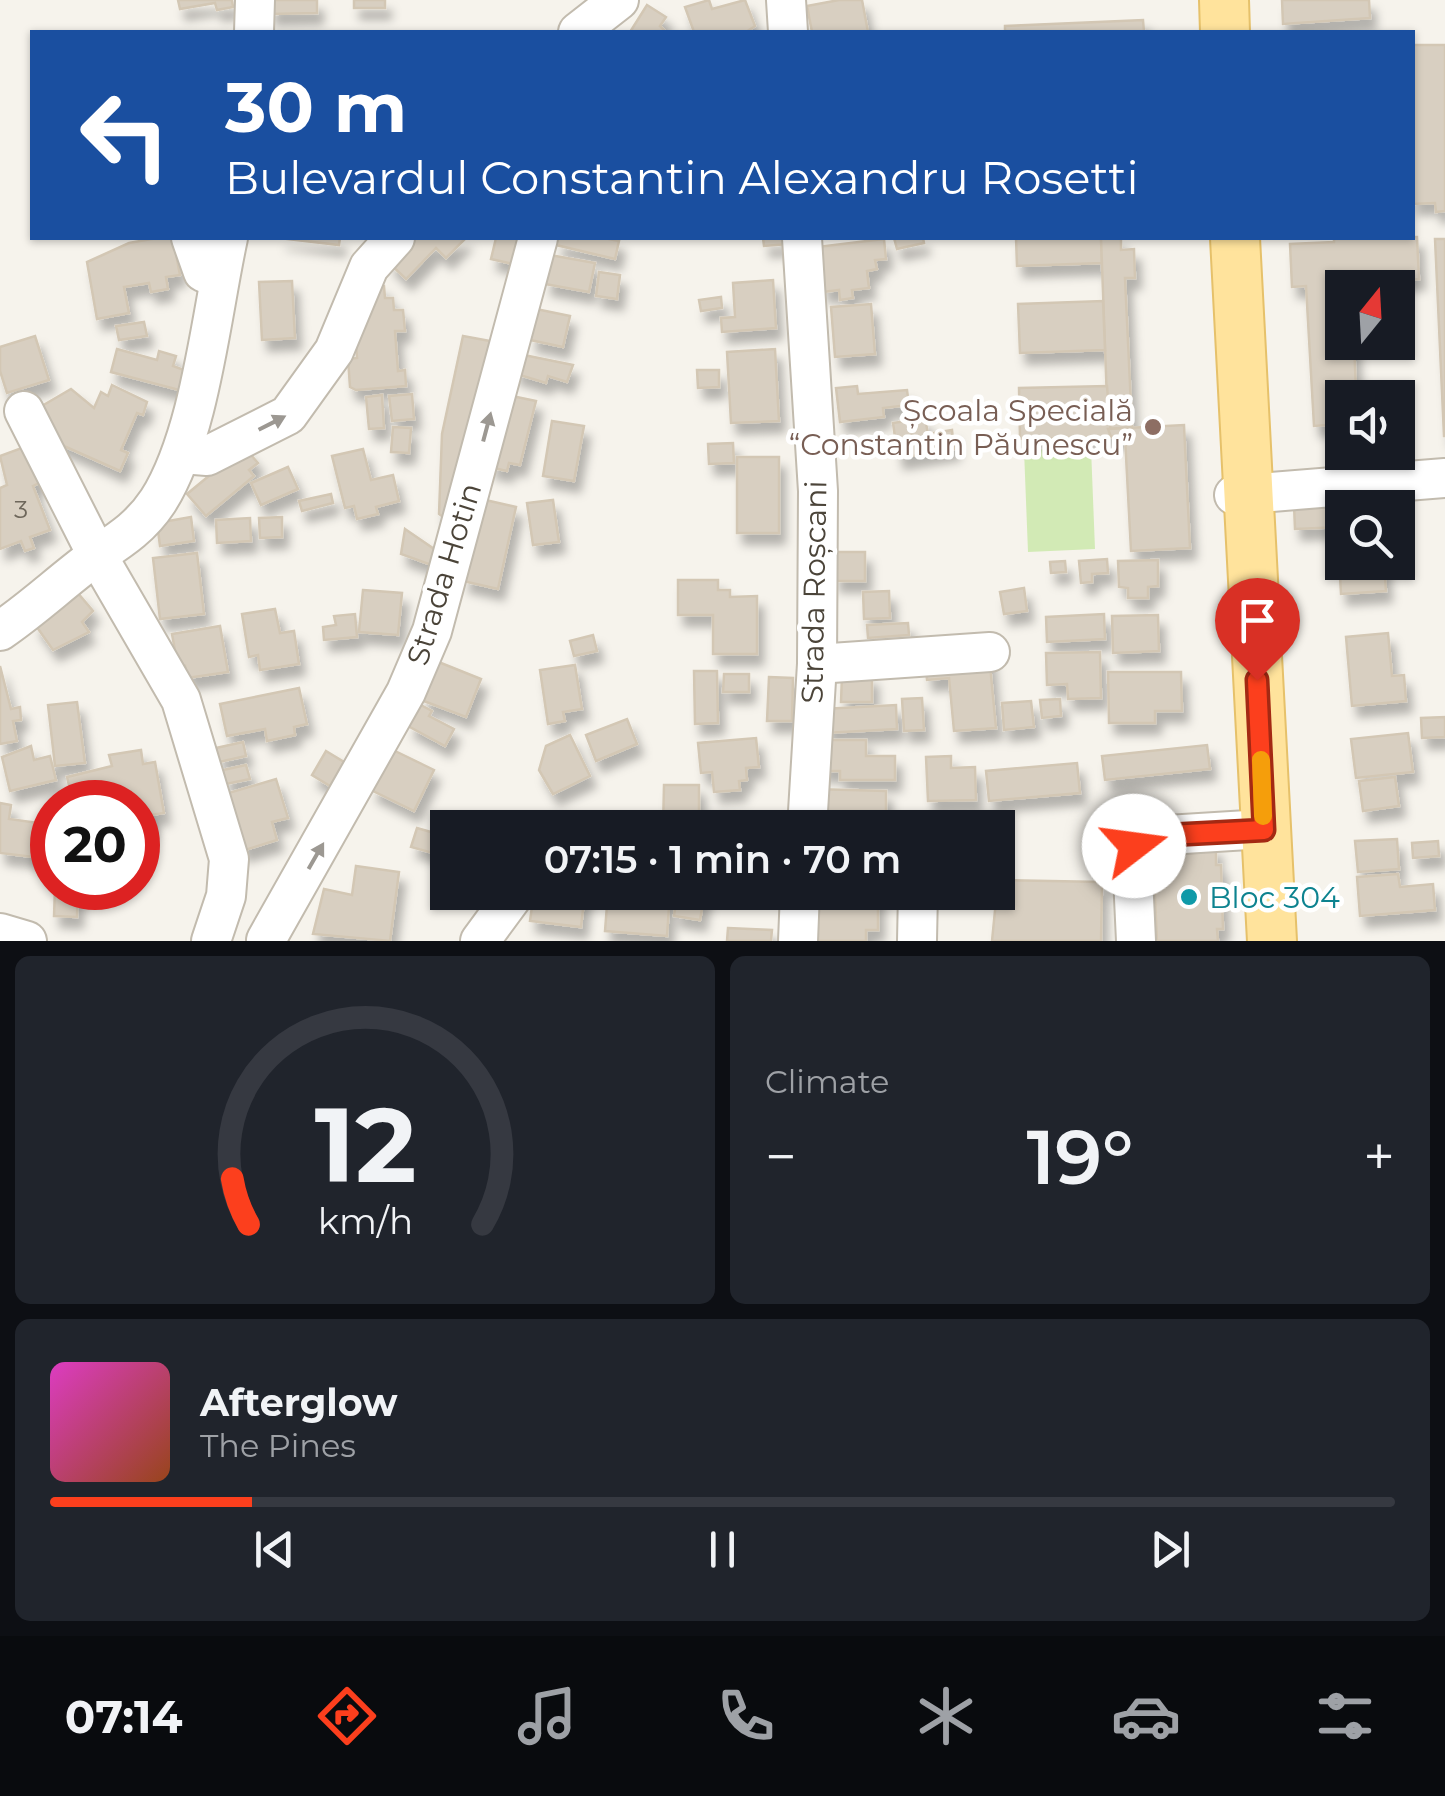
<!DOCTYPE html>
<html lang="en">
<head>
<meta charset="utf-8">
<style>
  :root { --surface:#171b24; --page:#20242c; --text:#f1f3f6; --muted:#9ea1a6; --line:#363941; --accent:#fc3f1d }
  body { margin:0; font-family:Montserrat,sans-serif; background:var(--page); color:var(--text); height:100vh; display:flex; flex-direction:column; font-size:38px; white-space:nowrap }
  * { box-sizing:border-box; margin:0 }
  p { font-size:32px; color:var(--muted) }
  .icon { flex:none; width:55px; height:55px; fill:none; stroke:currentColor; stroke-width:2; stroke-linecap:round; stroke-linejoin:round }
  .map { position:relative; height:941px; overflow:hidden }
  .drawer { display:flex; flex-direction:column; gap:15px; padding:15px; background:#0d0f14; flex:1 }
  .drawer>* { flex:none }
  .guide { position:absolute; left:30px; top:30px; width:1385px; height:210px; border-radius:0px; box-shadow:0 2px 8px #0004; background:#1a4fa0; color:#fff; overflow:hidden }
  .needle { width:65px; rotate:18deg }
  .buttons { position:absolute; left:1325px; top:270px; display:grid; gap:20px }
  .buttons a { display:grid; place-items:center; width:90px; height:90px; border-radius:0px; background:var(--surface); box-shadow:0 2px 8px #0004; font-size:50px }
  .speed { position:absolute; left:30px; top:780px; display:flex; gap:20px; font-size:50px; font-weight:700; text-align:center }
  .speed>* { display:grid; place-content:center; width:130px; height:130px; border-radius:50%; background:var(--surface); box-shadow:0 2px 8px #0004; line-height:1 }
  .speed .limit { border:15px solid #d22; background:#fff; color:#111 }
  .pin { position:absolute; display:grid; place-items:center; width:85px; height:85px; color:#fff; margin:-102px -42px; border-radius:50% 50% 50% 0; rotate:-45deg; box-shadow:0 0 10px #0007 }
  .pin .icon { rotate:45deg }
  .me { position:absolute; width:110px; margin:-55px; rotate:75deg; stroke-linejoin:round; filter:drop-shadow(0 0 8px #0008) }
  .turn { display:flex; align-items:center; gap:35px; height:210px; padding:0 30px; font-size:45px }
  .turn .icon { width:130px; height:130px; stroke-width:2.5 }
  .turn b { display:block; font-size:70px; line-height:85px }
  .big { font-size:75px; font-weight:600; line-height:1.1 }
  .drawer .tile { flex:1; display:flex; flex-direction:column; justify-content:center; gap:15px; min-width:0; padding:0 35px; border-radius:15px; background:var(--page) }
  .drawer .dial { align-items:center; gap:0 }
  .dial svg { height:260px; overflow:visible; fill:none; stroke:var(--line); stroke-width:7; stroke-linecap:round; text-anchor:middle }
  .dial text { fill:var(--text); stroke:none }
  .song { display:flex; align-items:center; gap:30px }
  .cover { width:120px; height:120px; border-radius:15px; background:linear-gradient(135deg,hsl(310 70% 55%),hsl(20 70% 35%)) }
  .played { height:10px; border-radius:5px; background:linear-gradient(90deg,var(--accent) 15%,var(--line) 15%) }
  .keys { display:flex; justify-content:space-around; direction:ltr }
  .heat { display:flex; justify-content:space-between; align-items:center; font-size:55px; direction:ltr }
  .drawer .tiles { flex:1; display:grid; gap:15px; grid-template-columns:1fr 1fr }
  .tile:last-child { grid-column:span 2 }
  .trip { position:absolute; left:430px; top:810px; width:585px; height:100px; border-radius:0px; background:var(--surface); box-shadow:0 2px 8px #0004; font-weight:600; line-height:100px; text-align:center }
  .dock { display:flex; height:160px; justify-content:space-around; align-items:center; background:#090b0e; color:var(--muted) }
  .dock .icon { width:70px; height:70px }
  .dock .current { color:var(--accent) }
  .dock b { font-size:45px; color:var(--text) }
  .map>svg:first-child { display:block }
  .green { fill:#d2eab5 }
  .building { fill:#d8cfc1; stroke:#d3c7b4; stroke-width:2.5; filter:url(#shadow) }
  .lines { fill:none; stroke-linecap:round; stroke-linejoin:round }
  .minor-casing { stroke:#c2bbae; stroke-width:42 }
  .major-casing { stroke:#e6c16a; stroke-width:52 }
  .minor { stroke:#fff; stroke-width:38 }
  .major { stroke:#ffe39c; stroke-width:48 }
  .oneway { fill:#9c9892 }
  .route-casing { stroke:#a42913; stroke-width:25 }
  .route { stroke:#fc3f1d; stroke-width:18 }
  .slow { stroke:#f59e0b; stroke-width:18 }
  .education-dot { fill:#8d6e63; stroke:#fff; stroke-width:4 }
  .culture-dot { fill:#0f9aa8; stroke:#fff; stroke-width:4 }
  .labels { text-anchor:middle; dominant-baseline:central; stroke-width:9; stroke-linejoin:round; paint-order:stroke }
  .number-label { font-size:25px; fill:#6e675b }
  .education-label { font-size:30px; fill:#785e54; stroke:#fff; text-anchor:end }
  .street-label { font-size:30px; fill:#4b4439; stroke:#fff }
  .culture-label { font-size:30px; fill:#0d838f; stroke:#fff; text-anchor:start }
</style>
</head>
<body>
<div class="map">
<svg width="1445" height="941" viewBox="0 0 1445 941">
  <defs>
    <filter id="shadow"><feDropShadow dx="6" dy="11" stdDeviation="5" flood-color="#0004"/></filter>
  </defs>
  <rect width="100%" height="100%" fill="#f6f3ec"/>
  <!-- green -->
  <polygon class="green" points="1091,448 1095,549 1028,552 1024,450"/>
  <!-- building -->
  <g class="building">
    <polygon points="178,0 232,0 233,7 217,10 215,3 180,9"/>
    <polygon points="270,0 317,0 317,13 269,14"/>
    <rect x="354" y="0" width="31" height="8"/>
    <polygon points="709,0 712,9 745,0 755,26 746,32 694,32 685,7"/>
    <polygon points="839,0 862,0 868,32 812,32 807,6"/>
    <polygon points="1282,0 1369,0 1370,18 1283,24"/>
    <polygon points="647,5 666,17 660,26 666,32 630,32"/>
    <polygon points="1143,20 1144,32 1005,32 1005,26"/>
    <polygon points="1412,45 1445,45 1445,211 1436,212 1435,203 1412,204"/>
    <polygon points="1417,237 1419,279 1350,282 1351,288 1342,288 1342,342 1354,342 1356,391 1370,390 1370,398 1342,398 1342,424 1314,426 1306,286 1292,287 1290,244 1334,242 1334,238"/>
    <polygon points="157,238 173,238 180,275 166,277 168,289 151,292 149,283 124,287 129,313 97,319 87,262 129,243"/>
    <polygon points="279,238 340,238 339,245"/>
    <polygon points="411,238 466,238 446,258 436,248 406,279 388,262"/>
    <polygon points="496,238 519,238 513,264 491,259"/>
    <polygon points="558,238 604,238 619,241 615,259 556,245"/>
    <polygon points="763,238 787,238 788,244 764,246"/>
    <polygon points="894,238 923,238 924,243 897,249"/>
    <polygon points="1016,238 1101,238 1102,263 1017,266"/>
    <polygon points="1101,238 1121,238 1121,250 1134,249 1135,278 1125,278 1132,427 1108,429"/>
    <polygon points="884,239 886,259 875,260 877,269 867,271 869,288 852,290 853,298 840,300 839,290 823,292 817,247"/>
    <polygon points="1435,239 1445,239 1445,436 1444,436"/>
    <polygon points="550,255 595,263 589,292 545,284"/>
    <polygon points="599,272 620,275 617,299 596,296"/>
    <polygon points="773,280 776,328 722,332 721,318 735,317 733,283"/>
    <polygon points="292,281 295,338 262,340 259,282"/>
    <polygon points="384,286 385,298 393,298 394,310 403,310 405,331 395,331 398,371 405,370 406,386 356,390 350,387 348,359 357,358 354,318 359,287"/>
    <polygon points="721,297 722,308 701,311 699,300"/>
    <polygon points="1103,301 1105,350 1020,353 1018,304"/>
    <polygon points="871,304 875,354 835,357 831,307"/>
    <polygon points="536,309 570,316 563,347 530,340"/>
    <polygon points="144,322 147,336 119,340 116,326"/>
    <polygon points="35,336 49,380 7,393 0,371 0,347"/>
    <polygon points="463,336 490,341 450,522 439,514 442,434"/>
    <polygon points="117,349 157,360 159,351 176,356 173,366 184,370 179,390 111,372"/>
    <polygon points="775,349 779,421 731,423 727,352"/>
    <polygon points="519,354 573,365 567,382 548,376 546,383 513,373"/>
    <polygon points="697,370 719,370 719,387 698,388"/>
    <polygon points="112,385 147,402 143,415 137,413 121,450 128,453 120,471 48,439 35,410 71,389 94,408 101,392 108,396"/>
    <polygon points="857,386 858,394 907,390 909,405 883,408 884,417 840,422 836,388"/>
    <polygon points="1107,386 1111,437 1020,439 1019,388"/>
    <polygon points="412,394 414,419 392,421 389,396"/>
    <polygon points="382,395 384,428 369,429 366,397"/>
    <polygon points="507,395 536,401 520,465 509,463 507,471 489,467"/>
    <polygon points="925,418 928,434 952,430 954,449 898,458 893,423"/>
    <polygon points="552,421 584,426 574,481 543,476"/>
    <polygon points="1184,425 1190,548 1131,551 1125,437 1111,437 1108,429"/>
    <polygon points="393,427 411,428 409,453 391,452"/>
    <polygon points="733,443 734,463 709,464 708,444"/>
    <polygon points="27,446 41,482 33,486 50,530 30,537 34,548 25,551 21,541 0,549 0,488 7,485 0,456"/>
    <polygon points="244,447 258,463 249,470 254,476 206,516 187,494"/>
    <polygon points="363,449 371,480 393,475 399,501 376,507 378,514 357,519 354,506 345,508 332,456"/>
    <rect x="737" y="457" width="42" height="76"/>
    <polygon points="288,467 298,489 261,505 251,483"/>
    <polygon points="331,494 333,503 302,511 299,501"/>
    <polygon points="481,499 516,507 498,589 463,581"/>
    <polygon points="553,500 559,542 533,545 527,503"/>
    <polygon points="1363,503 1363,508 1342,508 1342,527 1295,529 1294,505"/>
    <polygon points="191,517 194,541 160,546 157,523"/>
    <polygon points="282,517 282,537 260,538 259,518"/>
    <polygon points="250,518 251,541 217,543 216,520"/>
    <polygon points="405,529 437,551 437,567 401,554"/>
    <polygon points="1338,537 1342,537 1342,562 1384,562 1386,591 1341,594"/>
    <polygon points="835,552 865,552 865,581 834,581"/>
    <polygon points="197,553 204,614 160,619 153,558"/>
    <polygon points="1107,559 1108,573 1092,574 1092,582 1081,583 1079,561"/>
    <polygon points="1158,560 1158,586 1148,587 1148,598 1128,598 1128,588 1119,587 1118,561"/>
    <polygon points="1065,561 1066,572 1051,573 1050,562"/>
    <polygon points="678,580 718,580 718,590 730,590 730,597 757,596 757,654 713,654 713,615 678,615"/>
    <polygon points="1024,588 1027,611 1004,614 1000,592"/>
    <polygon points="363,590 402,593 398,635 359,632"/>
    <polygon points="889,591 890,618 864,619 863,592"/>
    <polygon points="77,592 93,611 82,622 89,632 53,650 34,623"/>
    <polygon points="275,609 280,633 294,631 299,664 260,670 258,655 249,657 242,614"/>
    <polygon points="355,614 357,637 324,640 323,627 336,625 334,616"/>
    <polygon points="1104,614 1105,639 1047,642 1046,617"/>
    <polygon points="1158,615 1159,651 1113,653 1112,616"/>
    <polygon points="908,623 909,635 868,638 867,625"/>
    <polygon points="220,626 228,672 187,678 185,666 178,667 172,634"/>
    <polygon points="1388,633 1392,676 1404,675 1406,701 1352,706 1346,637"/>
    <polygon points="593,635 597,651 574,656 570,641"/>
    <polygon points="1100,652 1101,698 1068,699 1067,684 1047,685 1046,653"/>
    <polygon points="989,655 996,728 954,731 949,678 927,680 925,660"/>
    <polygon points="436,661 481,679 466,717 421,700"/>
    <polygon points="575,665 582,709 563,712 565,721 548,724 540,670"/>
    <polygon points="0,666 11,709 20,707 21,720 13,721 17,741 0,744"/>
    <polygon points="694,671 717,671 718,723 695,724"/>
    <polygon points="1108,672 1181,672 1182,711 1155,711 1155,723 1109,723"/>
    <polygon points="724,674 749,674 749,692 723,692"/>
    <polygon points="842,675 872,675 872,702 841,702"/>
    <polygon points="769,677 793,678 792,721 767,721"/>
    <polygon points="299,688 307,724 294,727 295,735 267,741 265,729 227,736 220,704"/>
    <polygon points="922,698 924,730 904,731 902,699"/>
    <polygon points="1060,699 1061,716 1042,718 1040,700"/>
    <polygon points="1031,701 1034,727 1004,730 1002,703"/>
    <polygon points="77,702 85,763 55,766 48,705"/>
    <polygon points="419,704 432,711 429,716 454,729 445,746 408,726"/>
    <polygon points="896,705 897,729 825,733 823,709"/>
    <polygon points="1445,717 1445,737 1422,738 1421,718"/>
    <polygon points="627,719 637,744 596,761 586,735"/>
    <polygon points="1408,733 1413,772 1356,778 1351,739"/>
    <polygon points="570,735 590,776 553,794 539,770 546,746"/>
    <polygon points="756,738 759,767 746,768 747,780 739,781 740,790 714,792 712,772 701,773 698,743"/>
    <polygon points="820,740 866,740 866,756 895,756 895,780 840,780 840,771 820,771"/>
    <polygon points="243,742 246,756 219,762 216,748"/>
    <polygon points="1207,745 1210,769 1105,780 1102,756"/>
    <polygon points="31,746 34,760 50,756 56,780 10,791 2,757"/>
    <polygon points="391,749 434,770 414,811 371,790"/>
    <polygon points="141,750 143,764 155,762 164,813 150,815 152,826 138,829 138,802 73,802 67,777 112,766 109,755"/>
    <polygon points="326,751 344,762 330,786 312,775"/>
    <polygon points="951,756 951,768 975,767 976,800 928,801 926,757"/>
    <polygon points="1077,763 1080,793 989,801 986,771"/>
    <polygon points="246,765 250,779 226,784 223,770"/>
    <polygon points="1395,777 1399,806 1363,811 1359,781"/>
    <polygon points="276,779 288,818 272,822 277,840 242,851 225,794"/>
    <polygon points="664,785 699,785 699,828 663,828"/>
    <polygon points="813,789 886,791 886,815 813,814"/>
    <polygon points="0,803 11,805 9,819 46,824 42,858 0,853"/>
    <polygon points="417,828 448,837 447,857 411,847"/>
    <polygon points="1397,839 1399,869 1358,872 1355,841"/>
    <polygon points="1438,841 1439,856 1413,858 1412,843"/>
    <polygon points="1216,846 1216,865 1221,865 1223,929 1217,929 1218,941 1157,941 1153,854 1192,853 1192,847"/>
    <polygon points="356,866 399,872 390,941 313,934 324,889 352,895"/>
    <polygon points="1398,874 1400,887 1433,884 1435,910 1360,916 1357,877"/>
    <polygon points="998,880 1102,882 1101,941 992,941"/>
    <polygon points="55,888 78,888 77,917 54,916"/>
    <polygon points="534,892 585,892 581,927 530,921"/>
    <polygon points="608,892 670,892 667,936 605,931"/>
    <polygon points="677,892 705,892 700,920 674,916"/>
    <polygon points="805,892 878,892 878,930 866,930 866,941 804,941"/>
    <polygon points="728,928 772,930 771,941 727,941"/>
  </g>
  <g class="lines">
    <!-- minor casing -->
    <g class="minor-casing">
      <g id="minor">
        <polyline points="786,0 788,32"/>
        <polyline points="254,32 255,0"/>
        <polyline points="578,32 619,0"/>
        <polyline points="191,238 203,272 219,279"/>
        <polyline points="802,238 818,491 817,664 807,828"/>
        <polyline points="24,411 97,555 181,700 229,859 226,896 211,941"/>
        <polyline points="182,454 207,456 288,415 334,351 369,267 395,238"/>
        <polyline points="1234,495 1445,478"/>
        <path d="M0,631c34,-23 63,-51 96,-75 24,-16 45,-29 62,-55 42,-66 53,-185 70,-263"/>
        <polyline points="817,664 990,652"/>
        <polyline points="0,933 27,941"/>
        <polyline points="266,940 406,692 432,631 538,238"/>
        <polyline points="480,941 516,892"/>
        <polyline points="798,941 800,892"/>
        <polyline points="917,941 918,892"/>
        <polyline points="1136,941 1132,855 1138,841 1151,836 1264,829"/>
      </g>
    </g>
    <!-- major casing -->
    <g class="major-casing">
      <g id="major">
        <polyline points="1224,0 1225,32"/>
        <polyline points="1235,238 1272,941"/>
      </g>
    </g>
    <!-- minor -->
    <use href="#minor" class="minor"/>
    <!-- major -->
    <use href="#major" class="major"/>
  </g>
  <!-- one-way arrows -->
  <defs><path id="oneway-solid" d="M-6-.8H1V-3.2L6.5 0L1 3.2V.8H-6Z" transform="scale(2.5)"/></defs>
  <g class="oneway">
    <use href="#oneway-solid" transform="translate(272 423) rotate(-27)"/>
    <use href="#oneway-solid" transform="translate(487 427) rotate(-75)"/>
    <use href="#oneway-solid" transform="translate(316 856) rotate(-60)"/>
  </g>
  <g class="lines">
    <!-- route casing -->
    <g class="route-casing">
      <polyline id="route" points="1134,846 1150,836 1264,830 1257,680"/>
    </g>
    <!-- route -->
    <use href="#route" class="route"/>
    <!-- slow -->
    <polyline class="slow" points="1261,760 1263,816"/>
  </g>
  <!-- markers -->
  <circle class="education-dot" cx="1153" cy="427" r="10"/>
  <circle class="culture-dot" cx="1189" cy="897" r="10"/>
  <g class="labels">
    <!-- number labels -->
    <g class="number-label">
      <text x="21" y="509">3</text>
    </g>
    <!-- education labels -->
    <g class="education-label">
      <text x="1133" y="410">Școala Specială<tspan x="1133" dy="34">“Constantin Păunescu”</tspan></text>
    </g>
    <!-- street labels -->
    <g class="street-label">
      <text transform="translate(444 574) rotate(-73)">Strada Hotin</text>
      <text transform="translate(814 592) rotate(-89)">Strada Roșcani</text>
    </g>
    <!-- culture labels -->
    <g class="culture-label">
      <text x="1209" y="897">Bloc 304</text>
    </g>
  </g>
</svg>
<div class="buttons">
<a><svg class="needle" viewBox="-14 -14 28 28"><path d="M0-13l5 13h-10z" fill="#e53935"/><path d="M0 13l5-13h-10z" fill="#9ea1a6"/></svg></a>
<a><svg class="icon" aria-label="sound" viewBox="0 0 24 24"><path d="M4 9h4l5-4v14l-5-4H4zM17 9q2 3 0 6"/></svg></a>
<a><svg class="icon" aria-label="search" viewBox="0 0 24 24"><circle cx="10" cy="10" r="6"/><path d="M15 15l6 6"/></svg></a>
</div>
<div class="speed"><div class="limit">20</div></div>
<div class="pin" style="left:1257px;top:680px;background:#d93025"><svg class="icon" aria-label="arrive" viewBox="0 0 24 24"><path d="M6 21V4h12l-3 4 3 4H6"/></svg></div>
<svg class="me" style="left:1134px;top:846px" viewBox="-20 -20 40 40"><circle r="19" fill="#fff"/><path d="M0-13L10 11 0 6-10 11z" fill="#fc3f1d"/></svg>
<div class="trip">07:15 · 1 min · 70 m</div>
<div class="guide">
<div class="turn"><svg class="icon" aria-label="left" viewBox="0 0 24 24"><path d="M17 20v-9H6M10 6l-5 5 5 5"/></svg><div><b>30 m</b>Bulevardul Constantin Alexandru Rosetti</div></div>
</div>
</div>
<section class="drawer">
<div class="tiles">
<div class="tile dial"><svg viewBox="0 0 100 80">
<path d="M14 69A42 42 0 1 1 86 69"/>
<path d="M14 69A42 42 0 0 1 9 55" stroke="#fc3f1d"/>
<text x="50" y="56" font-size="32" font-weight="700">12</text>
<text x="50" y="72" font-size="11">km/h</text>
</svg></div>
<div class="tile"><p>Climate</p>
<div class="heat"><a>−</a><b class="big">19°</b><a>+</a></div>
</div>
<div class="tile">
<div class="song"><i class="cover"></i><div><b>Afterglow</b><p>The Pines</p></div></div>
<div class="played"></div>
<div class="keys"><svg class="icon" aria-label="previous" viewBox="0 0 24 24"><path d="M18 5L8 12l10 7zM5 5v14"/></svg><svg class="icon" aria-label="pause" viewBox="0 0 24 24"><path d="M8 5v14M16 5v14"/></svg><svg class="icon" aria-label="next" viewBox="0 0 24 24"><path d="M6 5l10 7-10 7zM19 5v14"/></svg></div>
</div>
</div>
</section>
<nav class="dock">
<b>07:14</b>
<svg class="icon current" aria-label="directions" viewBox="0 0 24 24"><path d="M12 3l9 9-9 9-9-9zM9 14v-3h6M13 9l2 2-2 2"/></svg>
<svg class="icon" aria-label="music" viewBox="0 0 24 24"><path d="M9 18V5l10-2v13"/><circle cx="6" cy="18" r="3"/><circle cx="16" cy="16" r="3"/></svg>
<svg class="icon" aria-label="phone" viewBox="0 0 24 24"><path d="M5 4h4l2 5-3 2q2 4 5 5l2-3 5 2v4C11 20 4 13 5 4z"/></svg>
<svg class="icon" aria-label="climate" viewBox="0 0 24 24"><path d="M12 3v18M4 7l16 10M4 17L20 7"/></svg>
<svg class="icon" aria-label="car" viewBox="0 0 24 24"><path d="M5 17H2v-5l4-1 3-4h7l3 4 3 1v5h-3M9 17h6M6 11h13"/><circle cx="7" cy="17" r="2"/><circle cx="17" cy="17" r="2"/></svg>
<svg class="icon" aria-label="filters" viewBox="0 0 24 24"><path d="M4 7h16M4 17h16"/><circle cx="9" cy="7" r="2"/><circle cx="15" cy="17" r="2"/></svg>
</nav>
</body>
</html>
